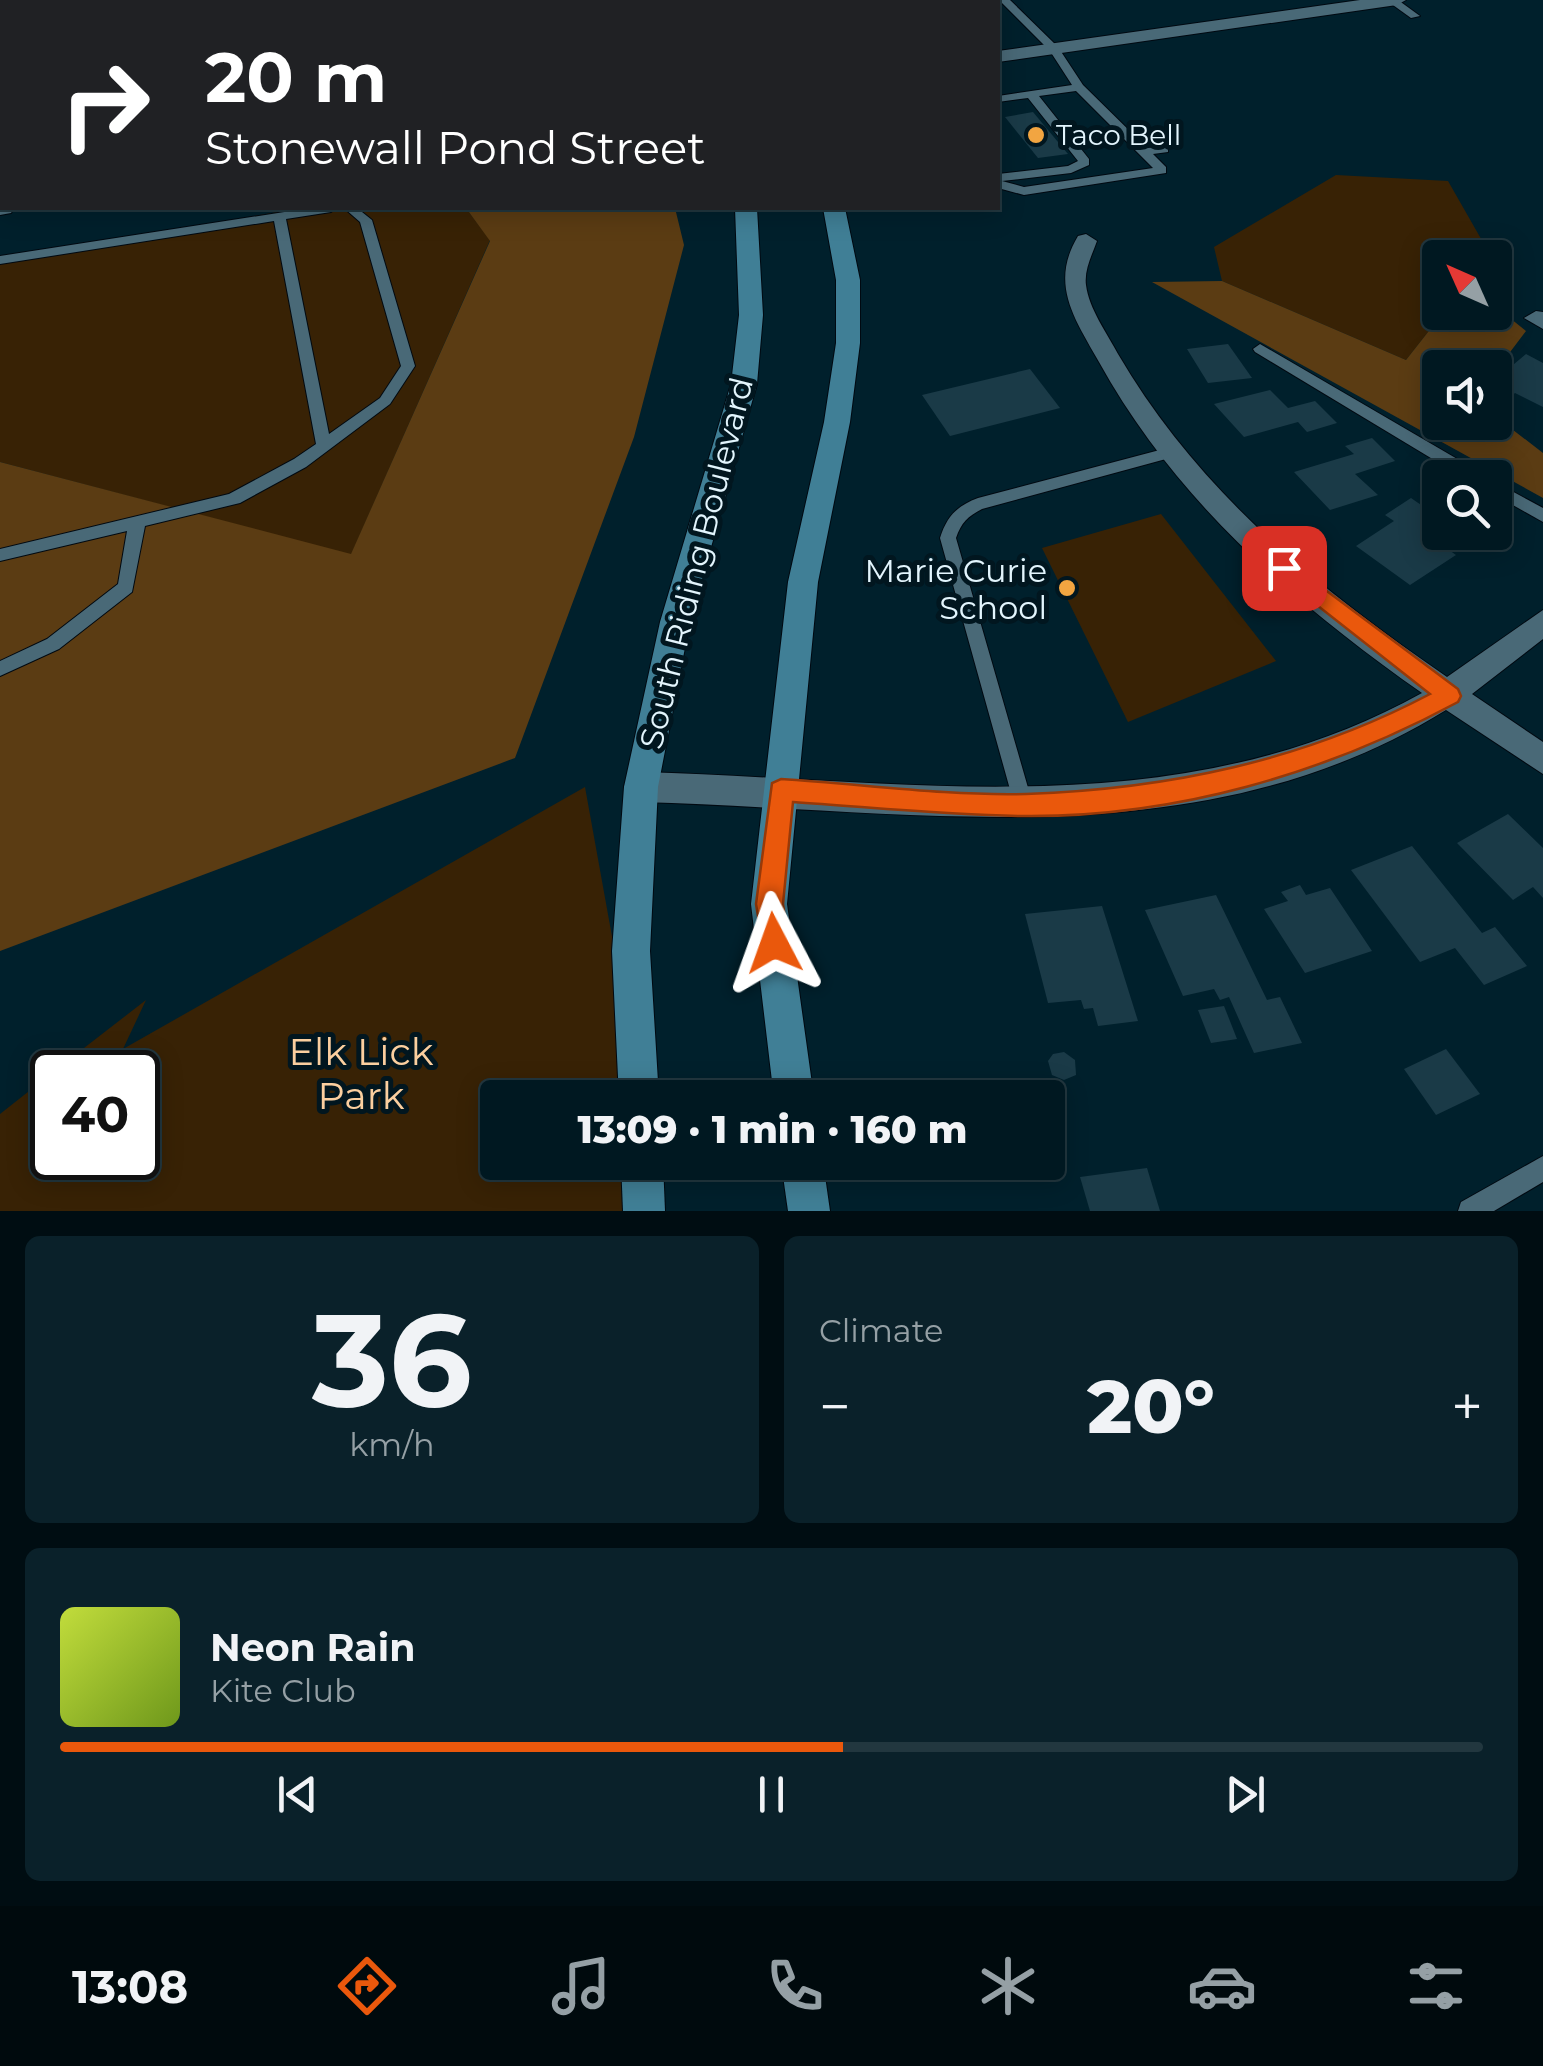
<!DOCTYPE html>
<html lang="en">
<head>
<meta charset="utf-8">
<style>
  :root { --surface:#001821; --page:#0a212a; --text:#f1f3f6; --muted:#95a0a5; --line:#22373f; --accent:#ea580c }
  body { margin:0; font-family:Montserrat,sans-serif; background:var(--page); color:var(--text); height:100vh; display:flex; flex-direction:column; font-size:38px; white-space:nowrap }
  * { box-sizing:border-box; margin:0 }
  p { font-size:32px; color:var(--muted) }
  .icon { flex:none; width:55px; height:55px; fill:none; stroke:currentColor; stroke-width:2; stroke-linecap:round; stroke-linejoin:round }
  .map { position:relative; height:1211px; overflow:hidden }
  .details { display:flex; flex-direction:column; gap:25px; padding:25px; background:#000d12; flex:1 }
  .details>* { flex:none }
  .hud { position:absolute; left:0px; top:0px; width:1000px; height:210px; box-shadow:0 5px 25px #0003,0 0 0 2px var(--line); background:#202124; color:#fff; overflow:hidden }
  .needle { width:65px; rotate:315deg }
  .controls { position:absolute; left:1422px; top:240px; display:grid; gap:20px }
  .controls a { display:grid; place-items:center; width:90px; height:90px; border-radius:10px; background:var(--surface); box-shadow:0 5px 25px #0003,0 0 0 2px var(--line); font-size:50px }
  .speed { position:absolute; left:30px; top:1050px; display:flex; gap:20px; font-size:50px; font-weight:700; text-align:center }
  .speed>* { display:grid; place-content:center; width:130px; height:130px; border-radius:50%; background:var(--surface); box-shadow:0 5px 25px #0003,0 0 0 2px var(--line); line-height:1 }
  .speed .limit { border:5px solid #111; border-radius:15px; background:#fff; color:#111 }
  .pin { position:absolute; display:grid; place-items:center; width:85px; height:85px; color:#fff; margin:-42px; border-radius:20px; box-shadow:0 5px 15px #0006 }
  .me { position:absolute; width:110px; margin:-55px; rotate:356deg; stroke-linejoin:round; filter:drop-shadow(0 0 8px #0008) }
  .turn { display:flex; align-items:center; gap:35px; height:210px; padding:0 40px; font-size:45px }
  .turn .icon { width:130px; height:130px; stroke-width:2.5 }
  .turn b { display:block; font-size:70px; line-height:85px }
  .big { font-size:75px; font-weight:800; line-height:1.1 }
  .details .tile { flex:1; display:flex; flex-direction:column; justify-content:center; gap:15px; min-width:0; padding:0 35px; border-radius:15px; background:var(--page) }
  .details .dial { align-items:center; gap:0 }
  .dial b { font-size:130px; line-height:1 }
  .song { display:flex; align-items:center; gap:30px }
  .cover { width:120px; height:120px; border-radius:15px; background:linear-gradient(135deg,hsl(70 70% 55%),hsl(80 70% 35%)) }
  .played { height:10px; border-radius:5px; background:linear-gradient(90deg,var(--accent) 55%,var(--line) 55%) }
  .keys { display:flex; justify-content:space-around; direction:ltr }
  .heat { display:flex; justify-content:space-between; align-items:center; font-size:55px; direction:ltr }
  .details .tiles { flex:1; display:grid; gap:25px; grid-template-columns:1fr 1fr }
  .tile:last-child { grid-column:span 2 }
  .trip { position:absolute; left:480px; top:1080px; width:585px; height:100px; border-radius:10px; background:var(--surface); box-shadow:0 5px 25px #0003,0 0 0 2px var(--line); font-weight:800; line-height:100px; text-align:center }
  .tabs { display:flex; height:160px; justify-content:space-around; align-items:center; background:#000a0d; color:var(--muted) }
  .tabs .icon { width:70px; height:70px }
  .tabs .active { color:var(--accent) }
  .tabs b { font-size:45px; color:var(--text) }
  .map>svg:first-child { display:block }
  .green { fill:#382205 }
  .forest { fill:#5b3c13 }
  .building { fill:#1a3a47 }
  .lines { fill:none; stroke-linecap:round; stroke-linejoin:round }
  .lane-casing { stroke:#000911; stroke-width:2 }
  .street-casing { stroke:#000911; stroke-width:2 }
  .secondary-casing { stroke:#000911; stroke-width:2 }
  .lane { fill:#496977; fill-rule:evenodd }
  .street { fill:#496977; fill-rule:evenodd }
  .secondary { fill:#407f96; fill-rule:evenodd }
  .route { fill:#ea580c; stroke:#983908; stroke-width:2.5 }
  .poi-dot { fill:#f2a541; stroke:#01161f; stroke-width:4 }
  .labels { text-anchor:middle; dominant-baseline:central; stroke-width:10; stroke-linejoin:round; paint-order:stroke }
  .far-poi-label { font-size:28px; fill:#e3f5fd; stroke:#01161f; text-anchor:start }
  .street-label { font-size:32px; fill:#e3f5fd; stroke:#01161f }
  .poi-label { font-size:32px; fill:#e3f5fd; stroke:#01161f; text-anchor:end }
  .near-park-label { font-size:38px; fill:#fbcf9f; stroke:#01161f }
</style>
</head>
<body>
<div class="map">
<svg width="1543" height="1211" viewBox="0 0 1543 1211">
  <rect width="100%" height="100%" fill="#00202c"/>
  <!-- green -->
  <g class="green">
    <polygon points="1336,175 1448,181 1484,244 1481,257 1440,258 1443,313 1406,360 1222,281 1214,247"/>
    <polygon points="301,208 466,208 490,240 351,555 0,462 0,260"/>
    <polygon points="1161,514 1276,661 1128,722 1042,548"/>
    <polygon points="585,787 641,1097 498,1098 498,1162 653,1163 662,1211 0,1211 0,1114 52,1073 52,1158 138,1158 138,1072 53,1072 146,1000 123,1049"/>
  </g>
  <!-- forest -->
  <g class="forest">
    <polygon points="466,208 675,208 684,245 634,437 515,758 0,951 0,462 351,554 490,241"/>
    <polygon points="1222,281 1406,360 1443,313 1495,312 1495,306 1526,331 1495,372 1495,368 1440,368 1440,422 1495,422 1495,416 1543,453 1543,498 1152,282"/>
  </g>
  <!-- building -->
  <g class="building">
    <polygon points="1033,112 1068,154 1038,158 1005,117"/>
    <polygon points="1228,344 1252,378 1208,383 1187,349"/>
    <polygon points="1526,354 1543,363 1543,407 1515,393 1509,398 1495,391 1495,380"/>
    <polygon points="1030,369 1060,408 950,436 922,395"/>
    <polygon points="1270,390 1288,408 1315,401 1337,423 1307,432 1298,422 1244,437 1214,404"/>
    <polygon points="1372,438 1395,461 1355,474 1378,495 1330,510 1294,472 1354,454 1345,446"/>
    <polygon points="1411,498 1440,518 1440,524 1425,533 1456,555 1410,585 1356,546 1394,521 1385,515"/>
    <polygon points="1508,814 1543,848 1543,898 1533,887 1513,900 1457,843"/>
    <polygon points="1412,846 1482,933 1495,927 1527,966 1484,985 1455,948 1420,962 1351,870"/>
    <polygon points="1300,885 1306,895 1330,888 1372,951 1305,973 1264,909 1288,901 1281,892"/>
    <polygon points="1216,895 1267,1000 1280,997 1302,1043 1254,1053 1229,997 1220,1000 1214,989 1183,996 1145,910"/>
    <polygon points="1102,906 1138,1021 1098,1026 1093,1008 1084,1009 1081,1000 1048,1003 1025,914"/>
    <polygon points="1224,1006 1237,1039 1211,1043 1198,1010"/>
    <polygon points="1446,1049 1480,1094 1436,1115 1404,1069"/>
    <polygon points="1064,1052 1075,1060 1076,1075 1064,1080 1052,1075 1048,1061 1053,1054"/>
    <polygon points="1147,1168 1160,1211 1090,1211 1080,1177"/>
  </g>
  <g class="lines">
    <!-- lane casing -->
    <g class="lane-casing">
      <g id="lane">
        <polygon points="425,0 455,0 452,2 424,2"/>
        <polygon points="827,0 838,0 839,2 829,2"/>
        <polygon points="927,0 938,0 939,2 929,2"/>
        <path d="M999,0h11l48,47 25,38 64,63 21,-2v6l-15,2 13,13v6l-142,22 -26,-7v-14l70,-8 10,-5 -50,-63 -30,4v-6l74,-11 -22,-34zM1076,91l77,77 -129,19 -22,-6 69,-8 18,-8v-6l-50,-63z"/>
        <polygon points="1386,0 1398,0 1420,16 1411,18"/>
        <polygon points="310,208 337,208 331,212 286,219 329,434 380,398 401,366 360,222 344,208 357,208 372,220 415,366 390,404 306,467 240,503 145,526 132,592 59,649 0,676 0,661 47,639 118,584 127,531 0,561 0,549 229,494 294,459 316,444 274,221 0,264 0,256"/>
        <polygon points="1260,344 1483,474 1485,478 1464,478 1255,352 1253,349"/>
        <path d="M1171,447l6,1 2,4 -2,4 -195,53c-14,7 -21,14 -26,29l77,267 -3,6 -7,3 -7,-3 -76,-273c7,-22 17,-32 38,-40z"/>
        <polygon points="1495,482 1543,508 1543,522 1495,495"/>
        <polygon points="1543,1156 1543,1182 1494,1211 1458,1211 1461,1202"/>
      </g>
    </g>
    <!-- street casing -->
    <g class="street-casing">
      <g id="street">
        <polygon points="1360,0 1406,0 1397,5 998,62 998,51"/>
        <polygon points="0,201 2,208 14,208 11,213 0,215"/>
        <path d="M1086,234l11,7c-5,14 -13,29 -11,44 3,24 21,48 32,69 80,137 200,235 329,323l96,-67v29l-71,55 71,48v32l-97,-64c-247,153 -533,99 -805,92l-12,-5 -5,-10 5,-10 12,-5c266,7 536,57 781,-79 -129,-91 -246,-192 -323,-331 -24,-43 -50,-78 -21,-126z"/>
        <polygon points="1536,311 1543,312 1543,329 1524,318"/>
      </g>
    </g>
    <!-- secondary casing -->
    <g class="secondary-casing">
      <g id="secondary">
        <polygon points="641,0 659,0 661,2 643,2"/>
        <polygon points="715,0 733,0 734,2 717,2"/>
        <polygon points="735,208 757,208 763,315 757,384 690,622 658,787 650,951 659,1098 619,1098 612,951 624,787 660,622 731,384 739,315"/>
        <polygon points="823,208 845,208 860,280 860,343 850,422 818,582 787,904 814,1098 774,1098 751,904 788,582 824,422 836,343 836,280"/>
        <polygon points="621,1162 663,1162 665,1211 623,1211"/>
        <polygon points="781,1162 823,1162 830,1211 788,1211"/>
      </g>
    </g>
    <!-- lane -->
    <use href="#lane" class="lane"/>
    <!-- street -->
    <use href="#street" class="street"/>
    <!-- secondary -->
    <use href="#secondary" class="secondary"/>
  </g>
  <!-- route -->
  <path class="route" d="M1284,559l174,130 3,7 -3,6c-134,72 -284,116 -437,114 -76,-1 -152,-9 -228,-14l-10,102 5,39 -4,9 -10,4 -10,-4 -8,-48 16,-121 9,-4c81,5 164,17 245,15 142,-5 277,-33 404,-100l-154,-121v-11z"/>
  <!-- markers -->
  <g class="poi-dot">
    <circle cx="1036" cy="135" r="10"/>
    <circle cx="1067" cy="588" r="10"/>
  </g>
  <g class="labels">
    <!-- far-poi labels -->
    <g class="far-poi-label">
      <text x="1056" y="135">Taco Bell</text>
    </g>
    <!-- street labels -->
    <g class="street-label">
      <text transform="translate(696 563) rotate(-76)">South Riding Boulevard</text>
    </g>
    <!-- poi labels -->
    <g class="poi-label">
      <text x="1047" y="570">Marie Curie<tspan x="1047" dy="37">School</tspan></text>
    </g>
    <!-- near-park labels -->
    <g class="near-park-label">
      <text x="361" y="1051">Elk Lick<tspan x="361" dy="44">Park</tspan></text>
    </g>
  </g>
</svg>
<div class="controls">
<a><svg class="needle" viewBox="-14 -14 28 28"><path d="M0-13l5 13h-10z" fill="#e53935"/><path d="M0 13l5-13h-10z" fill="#95a0a5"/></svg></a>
<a><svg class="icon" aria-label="sound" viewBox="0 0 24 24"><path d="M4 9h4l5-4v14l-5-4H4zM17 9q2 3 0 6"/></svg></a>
<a><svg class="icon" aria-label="search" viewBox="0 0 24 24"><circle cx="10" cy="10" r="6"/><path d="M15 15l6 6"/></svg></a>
</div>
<div class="speed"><div class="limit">40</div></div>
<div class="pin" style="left:1284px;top:568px;background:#d93025"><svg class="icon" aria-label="arrive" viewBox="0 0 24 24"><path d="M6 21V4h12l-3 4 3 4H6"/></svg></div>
<svg class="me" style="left:774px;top:943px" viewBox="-20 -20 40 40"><path d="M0-17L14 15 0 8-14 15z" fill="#ea580c" stroke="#fff" stroke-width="4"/></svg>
<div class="trip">13:09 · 1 min · 160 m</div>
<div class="hud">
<div class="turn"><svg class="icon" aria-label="right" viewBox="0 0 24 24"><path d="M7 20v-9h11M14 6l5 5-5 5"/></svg><div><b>20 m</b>Stonewall Pond Street</div></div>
</div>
</div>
<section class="details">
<div class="tiles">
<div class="tile dial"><b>36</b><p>km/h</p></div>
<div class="tile"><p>Climate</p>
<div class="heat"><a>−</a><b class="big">20°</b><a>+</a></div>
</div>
<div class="tile">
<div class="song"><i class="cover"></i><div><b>Neon Rain</b><p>Kite Club</p></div></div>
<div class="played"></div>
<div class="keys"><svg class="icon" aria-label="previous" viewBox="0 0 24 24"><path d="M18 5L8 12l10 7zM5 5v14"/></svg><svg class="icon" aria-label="pause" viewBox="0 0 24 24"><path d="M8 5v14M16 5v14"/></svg><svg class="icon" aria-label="next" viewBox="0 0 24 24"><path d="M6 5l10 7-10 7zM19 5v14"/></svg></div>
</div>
</div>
</section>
<nav class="tabs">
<b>13:08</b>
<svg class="icon active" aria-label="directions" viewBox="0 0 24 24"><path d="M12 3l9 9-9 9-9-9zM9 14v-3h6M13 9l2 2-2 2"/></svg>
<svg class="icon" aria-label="music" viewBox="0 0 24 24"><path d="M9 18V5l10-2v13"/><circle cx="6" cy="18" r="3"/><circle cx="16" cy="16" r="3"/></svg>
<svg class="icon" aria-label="phone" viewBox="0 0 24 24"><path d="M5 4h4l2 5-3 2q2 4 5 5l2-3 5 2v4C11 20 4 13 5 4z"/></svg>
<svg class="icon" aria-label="climate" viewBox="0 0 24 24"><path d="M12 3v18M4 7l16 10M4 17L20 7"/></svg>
<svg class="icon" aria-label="car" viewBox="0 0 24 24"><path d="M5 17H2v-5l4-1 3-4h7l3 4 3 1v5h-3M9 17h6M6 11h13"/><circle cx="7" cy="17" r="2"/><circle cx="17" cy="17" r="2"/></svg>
<svg class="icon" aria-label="filters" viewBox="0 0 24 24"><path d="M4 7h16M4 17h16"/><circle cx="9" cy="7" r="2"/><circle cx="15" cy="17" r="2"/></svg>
</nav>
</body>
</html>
